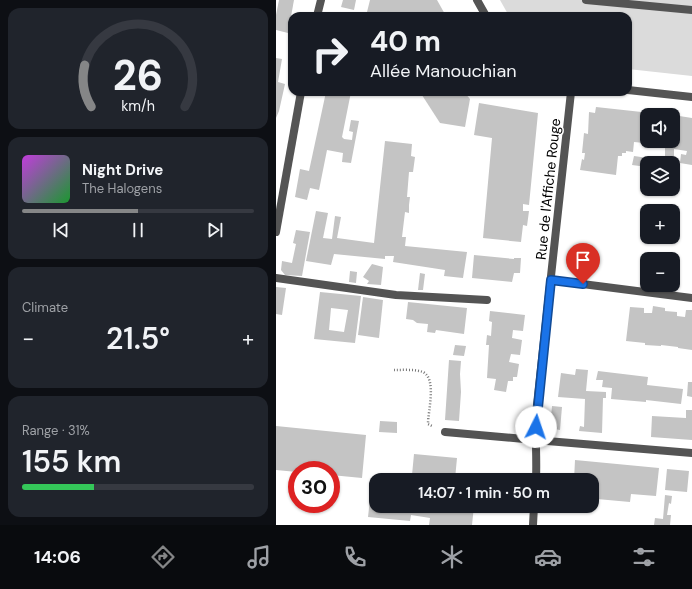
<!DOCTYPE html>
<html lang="en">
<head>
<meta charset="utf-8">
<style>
  :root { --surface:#171b24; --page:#20242c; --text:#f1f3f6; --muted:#9ea1a6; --line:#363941; --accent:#858687 }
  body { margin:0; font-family:"DM Sans",sans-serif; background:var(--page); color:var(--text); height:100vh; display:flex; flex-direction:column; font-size:15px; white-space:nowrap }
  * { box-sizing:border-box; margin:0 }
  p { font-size:13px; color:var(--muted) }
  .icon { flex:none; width:22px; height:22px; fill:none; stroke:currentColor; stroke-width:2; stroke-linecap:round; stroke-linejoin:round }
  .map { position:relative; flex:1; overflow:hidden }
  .side { display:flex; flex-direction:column; gap:8px; padding:8px; background:#0d0f14; width:276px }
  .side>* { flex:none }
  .guide { position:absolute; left:12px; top:12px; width:344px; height:84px; border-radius:12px; box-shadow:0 1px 3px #0004; background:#171b24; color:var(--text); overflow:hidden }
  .controls { position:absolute; left:364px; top:108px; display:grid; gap:8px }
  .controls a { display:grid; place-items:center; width:40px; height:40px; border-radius:8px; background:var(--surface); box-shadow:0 1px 3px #0004; font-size:20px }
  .speed { position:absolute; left:12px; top:461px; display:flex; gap:8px; font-size:20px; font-weight:700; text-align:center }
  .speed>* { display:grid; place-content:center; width:52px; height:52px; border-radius:50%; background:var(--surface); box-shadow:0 1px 3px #0004; line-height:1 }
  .speed .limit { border:6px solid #d22; background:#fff; color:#111 }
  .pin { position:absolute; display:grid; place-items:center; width:34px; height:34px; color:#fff; margin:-41px -17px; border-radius:50% 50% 50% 0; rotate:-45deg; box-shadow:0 0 4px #0007 }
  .pin .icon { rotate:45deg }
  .me { position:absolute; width:44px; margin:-22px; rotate:4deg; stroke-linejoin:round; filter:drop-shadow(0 0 3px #0008) }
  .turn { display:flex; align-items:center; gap:14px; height:84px; padding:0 16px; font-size:18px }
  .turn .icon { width:52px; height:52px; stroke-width:2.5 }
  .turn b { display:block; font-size:28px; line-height:34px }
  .big { font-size:30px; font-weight:600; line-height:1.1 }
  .side .tile { flex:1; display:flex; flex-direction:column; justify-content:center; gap:6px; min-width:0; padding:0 14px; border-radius:12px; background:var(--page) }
  .side .dial { align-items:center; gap:0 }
  .dial svg { height:104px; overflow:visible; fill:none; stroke:var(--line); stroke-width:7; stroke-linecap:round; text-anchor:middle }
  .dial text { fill:var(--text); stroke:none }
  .song { display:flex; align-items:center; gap:12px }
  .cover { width:48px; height:48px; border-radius:6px; background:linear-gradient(135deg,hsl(290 70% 55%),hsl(130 70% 35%)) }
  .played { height:4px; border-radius:2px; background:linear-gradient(90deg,var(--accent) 50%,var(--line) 50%) }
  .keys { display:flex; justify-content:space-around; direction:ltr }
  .heat { display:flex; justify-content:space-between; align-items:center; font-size:22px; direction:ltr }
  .charge { height:6px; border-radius:3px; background:linear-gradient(90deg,#34c759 31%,var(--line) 0) }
  .trip { position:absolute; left:93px; top:473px; width:230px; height:40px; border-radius:12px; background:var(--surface); box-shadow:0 1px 3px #0004; font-weight:600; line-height:40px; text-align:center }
  .tabs { display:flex; height:64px; justify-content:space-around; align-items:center; background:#090b0e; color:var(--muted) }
  .tabs .icon { width:28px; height:28px }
  .tabs .active { color:var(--accent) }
  .tabs b { font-size:18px; color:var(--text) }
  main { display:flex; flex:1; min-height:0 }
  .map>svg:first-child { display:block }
  .green { fill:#dbdbdb }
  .building { fill:#c4c4c4; fill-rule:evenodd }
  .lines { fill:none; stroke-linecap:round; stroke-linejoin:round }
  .path { stroke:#767676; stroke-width:2.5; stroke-dasharray:1 2; stroke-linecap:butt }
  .service { stroke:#545454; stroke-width:8 }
  .pedestrian { stroke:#545454; stroke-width:8 }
  .minor { stroke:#545454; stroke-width:8 }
  .route-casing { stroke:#114b97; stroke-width:10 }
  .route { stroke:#1a73e8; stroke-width:7 }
  .labels { text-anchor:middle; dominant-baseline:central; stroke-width:3; stroke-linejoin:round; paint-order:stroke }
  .street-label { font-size:14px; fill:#000; stroke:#fff }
</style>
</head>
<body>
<main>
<section class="side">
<div class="tile dial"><svg viewBox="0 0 100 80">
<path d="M14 69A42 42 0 1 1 86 69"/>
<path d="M14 69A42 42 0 0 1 9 37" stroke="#858687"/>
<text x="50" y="56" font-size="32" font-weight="700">26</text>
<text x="50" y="72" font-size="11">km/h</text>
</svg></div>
<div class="tile">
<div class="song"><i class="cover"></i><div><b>Night Drive</b><p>The Halogens</p></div></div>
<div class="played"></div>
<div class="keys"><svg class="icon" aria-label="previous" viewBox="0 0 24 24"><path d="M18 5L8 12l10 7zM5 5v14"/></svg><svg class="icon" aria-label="pause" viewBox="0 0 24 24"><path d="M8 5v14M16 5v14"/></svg><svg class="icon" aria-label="next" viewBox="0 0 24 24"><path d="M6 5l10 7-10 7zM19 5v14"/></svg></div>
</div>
<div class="tile"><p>Climate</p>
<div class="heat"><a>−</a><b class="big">21.5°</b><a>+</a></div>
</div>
<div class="tile"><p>Range · 31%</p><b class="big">155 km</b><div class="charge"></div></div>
</section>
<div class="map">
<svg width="416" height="525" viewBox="0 0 416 525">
  <rect width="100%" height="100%" fill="#fff"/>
  <!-- green -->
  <polygon class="green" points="224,0 416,0 416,76 352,69 352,16 233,16"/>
  <!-- building -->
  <g class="building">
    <polygon points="3,0 18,0 12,33 0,30 0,15"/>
    <polygon points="67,0 80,0 78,10 65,7"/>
    <polygon points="94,0 161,0 170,16 90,16"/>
    <polygon points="0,58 6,59 2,82 9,84 3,111 0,118"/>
    <polygon points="50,92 75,92 66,137 68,139 76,140 77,132 73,131 75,120 83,121 75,163 66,162 67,153 51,150 43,190 34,188 31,200 19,197 24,169 33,171"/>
    <polygon points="144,92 188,92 194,99 189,127 164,123"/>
    <polygon points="203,103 262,113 253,205 247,204 247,211 253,211 251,226 247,225 245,242 207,238 216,138 198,135"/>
    <polygon points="320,107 384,114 383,115 371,115 371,141 397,141 397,115 416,118 416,165 404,163 405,154 410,155 411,151 398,149 398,163 385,163 389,156 389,145 358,142 357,152 350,151 350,153 346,153 346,156 342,156 340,175 304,170 306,159 308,160 309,153 306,153 308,133 312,134 313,112 319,113"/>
    <polygon points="109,141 136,144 135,156 139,157 137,172 133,172 131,197 134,197 133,205 133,213 129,212 126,237 130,237 129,246 191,252 187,278 168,276 169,270 117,262 118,256 109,256 109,259 58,254 55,265 30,261 40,211 52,213 47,238 56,239 59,216 65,217 61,238 98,243"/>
    <polygon points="358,156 379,159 378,163 371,163 371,167 356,165"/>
    <polygon points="20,230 34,232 26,276 9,275 5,270 6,261 16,263 20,244 17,243"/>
    <polygon points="198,255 238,259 238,258 245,258 244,273 238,273 236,282 196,278"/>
    <polygon points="96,264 107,267 105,285 91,284 93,281 87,277"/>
    <polygon points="74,271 81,272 80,283 73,282"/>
    <polygon points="144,273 149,274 147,290 142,290"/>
    <polygon points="0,287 10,288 6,315 0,314"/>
    <path d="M44,292l41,4 -6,47 -41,-4zM55,308l17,2 -4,22 -15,-2z"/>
    <polygon points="87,297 107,300 103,338 82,335"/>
    <polygon points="132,302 191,308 188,334 160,330 159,333 151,332 152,324 141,323 137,320 130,319"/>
    <polygon points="377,306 389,308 389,311 401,312 401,316 409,317 410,310 416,310 416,350 402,348 402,347 385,345 385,346 369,345 369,343 350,341 354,307 368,308 368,313 376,313"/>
    <polygon points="214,311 249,315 247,331 237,330 236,338 246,340 244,355 235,354 233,362 243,364 241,377 237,377 237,381 232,381 230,392 218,390 220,379 211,378 213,345 210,345 211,335 215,336 216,322 213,321"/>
    <polygon points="179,345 190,346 188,356 177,355"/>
    <polygon points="173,360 185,361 184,374 185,392 183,421 169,420"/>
    <polygon points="300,369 312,370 310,391 330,392 330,398 327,398 326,433 303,431 304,426 308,427 309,399 282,397 285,373 299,375"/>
    <polygon points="322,371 372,377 371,385 407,389 405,404 370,400 370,402 335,399 336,388 326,387 327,380 320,380"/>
    <polygon points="412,382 416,382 416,397 411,396"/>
    <polygon points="276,406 286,407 284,430 274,428"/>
    <polygon points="410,410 416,410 416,440 375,437 376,416 410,418"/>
    <polygon points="104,421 121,422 121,433 103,432"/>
    <polygon points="0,426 90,435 86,478 55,475 55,470 21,470 21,472 0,470"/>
    <polygon points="138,454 181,458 179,479 158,477 158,480 126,480 126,474 136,475"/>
    <polygon points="299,460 383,468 380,496 355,494 354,502 321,499 321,497 316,497 316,480 298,480"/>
    <polygon points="391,469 413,471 411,492 389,490"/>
    <polygon points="96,481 100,482 100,506 198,506 196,525 153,525 154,518 135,515 134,521 92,517"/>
    <polygon points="389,495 396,496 395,504 393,503 391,515 395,515 394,525 378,525 379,518 387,519"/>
  </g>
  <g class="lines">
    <!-- path -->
    <path class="path" d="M118,370c9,0 20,-1 29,2 14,7 5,39 5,52l4,2"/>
    <!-- service -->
    <g class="service">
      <polyline points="310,0 416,10"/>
      <polyline points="275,280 416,298"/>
    </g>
    <!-- pedestrian -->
    <polyline class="pedestrian" points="169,432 259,440"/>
    <!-- minor -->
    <g class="minor">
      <polyline points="201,0 210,16"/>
      <polyline points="41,16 45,0"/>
      <polyline points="352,90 416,97"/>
      <polyline points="0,232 25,92"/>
      <polyline points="0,278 120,295 211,300"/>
      <polyline points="259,440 416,453"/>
      <path d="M260,480c1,-22 -1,-44 0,-66l35,-322"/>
      <polyline points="257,525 258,506"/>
    </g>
  </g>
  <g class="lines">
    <!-- route casing -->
    <g class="route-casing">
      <polyline id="route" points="260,427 275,280 307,284"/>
    </g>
    <!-- route -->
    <use href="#route" class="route"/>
  </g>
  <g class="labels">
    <!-- street labels -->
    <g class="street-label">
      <text transform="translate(272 189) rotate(-84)">Rue de l'Affiche Rouge</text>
    </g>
  </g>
</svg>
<div class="controls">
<a><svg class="icon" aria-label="sound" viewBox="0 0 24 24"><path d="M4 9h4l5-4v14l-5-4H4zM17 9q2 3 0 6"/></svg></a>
<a><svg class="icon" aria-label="layers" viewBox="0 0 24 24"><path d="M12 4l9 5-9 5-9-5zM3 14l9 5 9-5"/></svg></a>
<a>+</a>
<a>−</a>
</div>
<div class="speed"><div class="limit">30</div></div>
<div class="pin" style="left:307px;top:284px;background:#d93025"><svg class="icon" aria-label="arrive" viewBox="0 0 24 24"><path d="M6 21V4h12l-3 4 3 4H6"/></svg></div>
<svg class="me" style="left:260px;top:427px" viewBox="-20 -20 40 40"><circle r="19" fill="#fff"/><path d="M0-13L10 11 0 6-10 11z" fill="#1a73e8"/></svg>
<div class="trip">14:07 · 1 min · 50 m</div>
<div class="guide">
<div class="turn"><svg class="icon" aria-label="right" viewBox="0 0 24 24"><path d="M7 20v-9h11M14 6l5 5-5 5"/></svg><div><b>40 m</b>Allée Manouchian</div></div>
</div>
</div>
</main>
<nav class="tabs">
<b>14:06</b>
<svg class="icon active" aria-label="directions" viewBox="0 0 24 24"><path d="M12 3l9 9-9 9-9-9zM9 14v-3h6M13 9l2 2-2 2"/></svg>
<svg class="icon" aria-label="music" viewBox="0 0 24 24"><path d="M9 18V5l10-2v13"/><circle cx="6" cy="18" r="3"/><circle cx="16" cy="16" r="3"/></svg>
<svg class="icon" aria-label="phone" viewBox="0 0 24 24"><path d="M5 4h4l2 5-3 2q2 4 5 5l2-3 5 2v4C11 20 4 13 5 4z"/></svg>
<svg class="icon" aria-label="climate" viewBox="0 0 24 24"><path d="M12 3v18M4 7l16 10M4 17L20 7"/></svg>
<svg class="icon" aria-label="car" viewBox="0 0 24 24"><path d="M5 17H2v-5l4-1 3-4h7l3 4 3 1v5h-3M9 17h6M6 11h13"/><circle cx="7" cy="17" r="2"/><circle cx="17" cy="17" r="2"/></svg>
<svg class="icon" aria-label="filters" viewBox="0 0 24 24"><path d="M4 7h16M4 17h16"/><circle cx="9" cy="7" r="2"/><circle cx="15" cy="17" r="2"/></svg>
</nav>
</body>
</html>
